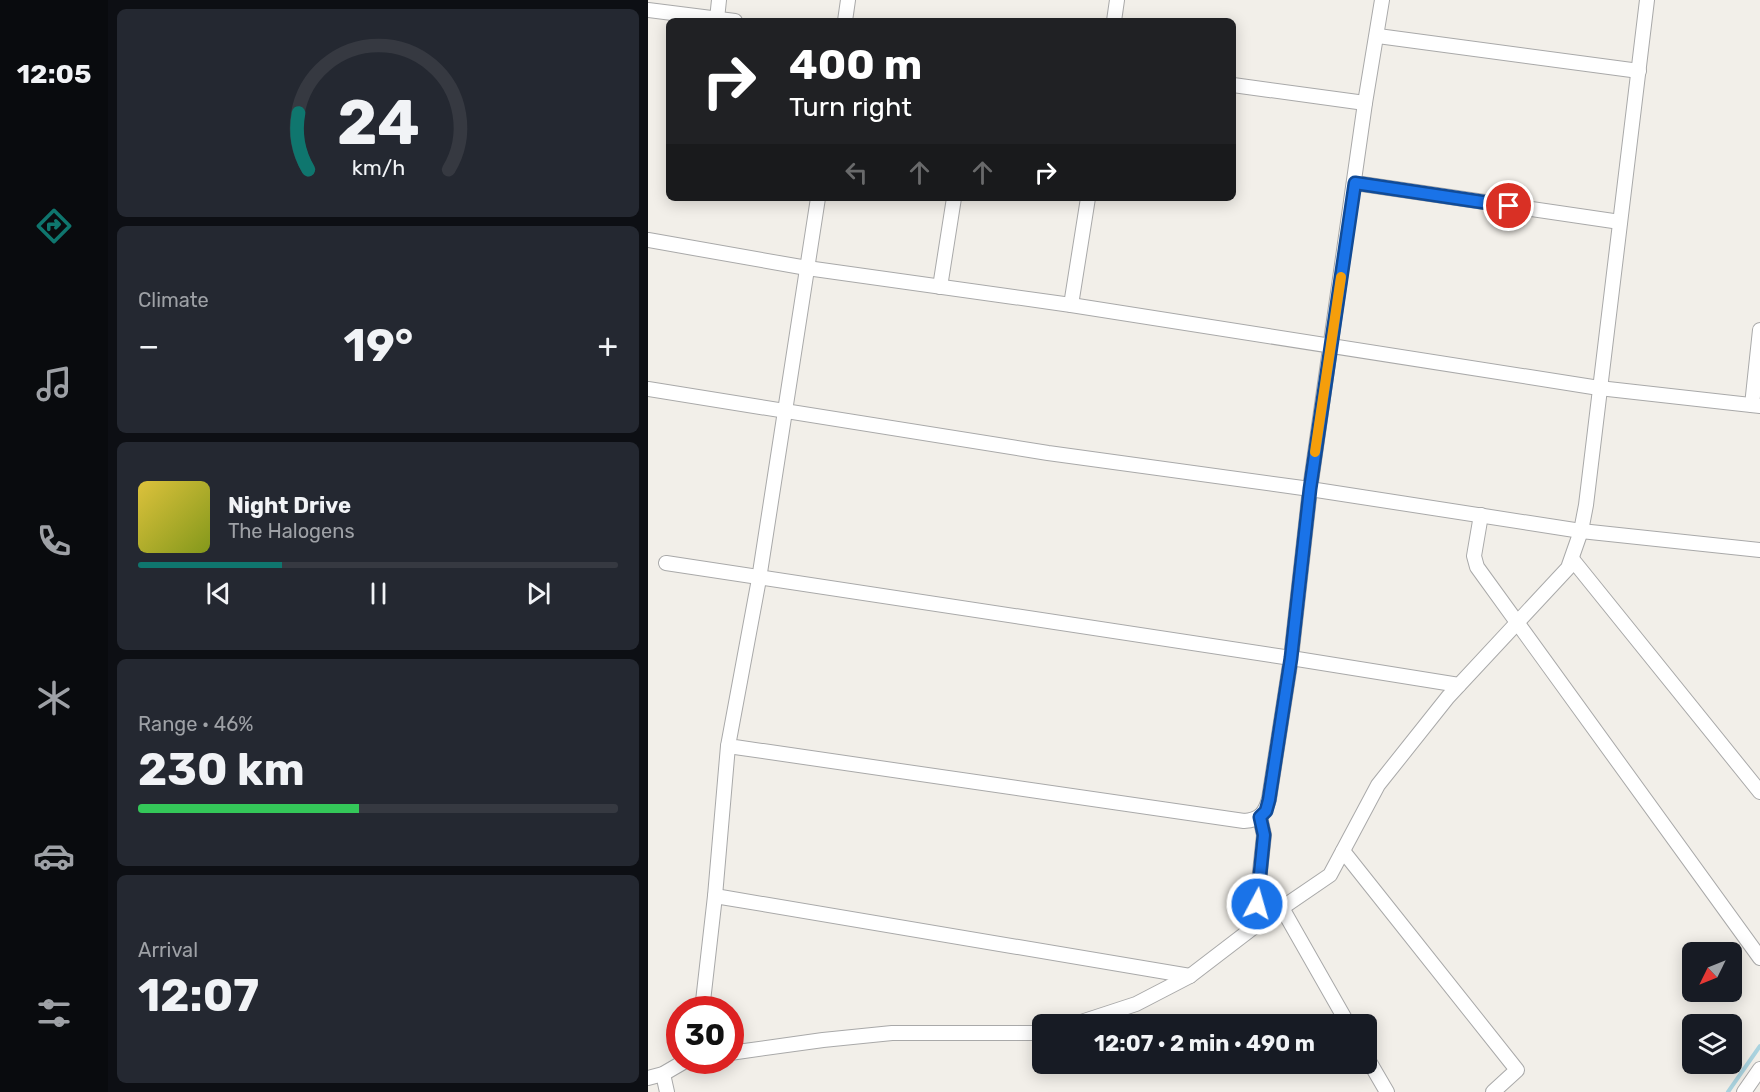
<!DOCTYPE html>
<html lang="en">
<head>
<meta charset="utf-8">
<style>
  :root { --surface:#171b24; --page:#242831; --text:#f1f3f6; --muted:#9ea1a6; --line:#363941; --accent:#0f766e }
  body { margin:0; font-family:Rubik,sans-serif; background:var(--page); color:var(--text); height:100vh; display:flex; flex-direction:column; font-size:22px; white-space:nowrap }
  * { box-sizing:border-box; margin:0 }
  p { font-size:20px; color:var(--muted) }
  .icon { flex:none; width:33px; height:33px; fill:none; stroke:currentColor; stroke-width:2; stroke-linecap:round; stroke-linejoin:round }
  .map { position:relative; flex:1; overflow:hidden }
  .drawer { display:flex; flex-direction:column; gap:9px; padding:9px; background:#0d0f14; width:540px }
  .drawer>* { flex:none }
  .hud { position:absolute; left:18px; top:18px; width:570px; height:183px; border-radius:9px; box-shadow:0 3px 15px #0003; background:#202124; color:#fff; overflow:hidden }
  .needle { width:39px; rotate:227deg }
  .tools { position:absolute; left:1034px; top:942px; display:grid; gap:12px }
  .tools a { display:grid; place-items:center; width:60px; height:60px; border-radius:9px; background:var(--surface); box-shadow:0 3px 15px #0003; font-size:30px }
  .speed { position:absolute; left:18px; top:996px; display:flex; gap:12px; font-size:30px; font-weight:700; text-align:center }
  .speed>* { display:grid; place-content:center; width:78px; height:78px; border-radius:50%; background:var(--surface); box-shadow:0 3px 15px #0003; line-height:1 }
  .speed .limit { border:9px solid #d22; background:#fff; color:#111 }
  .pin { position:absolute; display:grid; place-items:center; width:51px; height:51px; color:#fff; margin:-26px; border:3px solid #fff; border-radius:50%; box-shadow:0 2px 6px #0007 }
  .me { position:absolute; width:66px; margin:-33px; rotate:6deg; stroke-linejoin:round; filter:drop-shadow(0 0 4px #0008) }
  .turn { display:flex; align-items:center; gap:21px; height:126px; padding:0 24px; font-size:27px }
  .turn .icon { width:78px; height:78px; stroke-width:2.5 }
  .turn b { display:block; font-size:42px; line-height:51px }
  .lanes { display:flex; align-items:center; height:57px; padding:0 24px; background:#0003; justify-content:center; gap:30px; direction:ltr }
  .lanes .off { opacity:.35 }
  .big { font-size:45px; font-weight:700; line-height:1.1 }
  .drawer .tile { flex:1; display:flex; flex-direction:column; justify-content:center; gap:9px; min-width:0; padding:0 21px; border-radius:9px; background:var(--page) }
  .drawer .dial { align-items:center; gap:0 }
  .dial svg { height:156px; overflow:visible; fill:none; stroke:var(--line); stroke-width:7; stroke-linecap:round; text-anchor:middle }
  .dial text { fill:var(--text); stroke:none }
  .song { display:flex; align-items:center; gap:18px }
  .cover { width:72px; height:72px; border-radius:9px; background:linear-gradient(135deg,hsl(50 70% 55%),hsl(70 70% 35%)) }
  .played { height:6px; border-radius:3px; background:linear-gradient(90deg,var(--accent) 30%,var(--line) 30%) }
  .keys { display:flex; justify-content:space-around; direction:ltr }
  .heat { display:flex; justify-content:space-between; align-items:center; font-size:33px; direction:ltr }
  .charge { height:9px; border-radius:4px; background:linear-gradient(90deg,#34c759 46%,var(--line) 0) }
  .trip { position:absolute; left:384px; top:1014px; width:345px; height:60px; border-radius:9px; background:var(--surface); box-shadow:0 3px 15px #0003; font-weight:700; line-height:60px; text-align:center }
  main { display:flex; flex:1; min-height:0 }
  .tab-bar { display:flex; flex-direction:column; width:108px; justify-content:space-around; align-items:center; background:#090b0e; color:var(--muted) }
  .tab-bar .icon { width:42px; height:42px }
  .tab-bar .on { color:var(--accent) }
  .tab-bar b { font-size:27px; color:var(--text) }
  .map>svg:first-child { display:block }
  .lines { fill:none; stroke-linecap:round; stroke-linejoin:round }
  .stream { stroke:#aad3df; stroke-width:4 }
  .street-casing { stroke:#a9a9a9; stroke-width:16 }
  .street { stroke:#fff; stroke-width:14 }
  .route-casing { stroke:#114b97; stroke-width:15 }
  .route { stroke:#1a73e8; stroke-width:10 }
  .slow { stroke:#f59e0b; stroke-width:10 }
</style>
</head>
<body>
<main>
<nav class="tab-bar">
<b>12:05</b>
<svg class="icon on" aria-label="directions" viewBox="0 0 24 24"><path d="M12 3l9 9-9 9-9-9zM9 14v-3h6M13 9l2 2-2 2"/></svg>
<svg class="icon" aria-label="music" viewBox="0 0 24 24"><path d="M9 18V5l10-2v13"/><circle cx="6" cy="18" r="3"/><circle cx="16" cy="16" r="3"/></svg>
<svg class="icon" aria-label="phone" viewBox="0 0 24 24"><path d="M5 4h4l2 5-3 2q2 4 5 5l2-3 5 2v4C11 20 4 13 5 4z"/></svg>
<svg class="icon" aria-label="climate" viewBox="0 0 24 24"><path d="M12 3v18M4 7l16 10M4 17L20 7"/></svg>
<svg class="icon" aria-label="car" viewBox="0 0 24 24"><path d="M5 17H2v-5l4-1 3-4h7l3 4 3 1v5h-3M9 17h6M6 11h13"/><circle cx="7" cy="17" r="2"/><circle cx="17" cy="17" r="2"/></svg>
<svg class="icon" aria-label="filters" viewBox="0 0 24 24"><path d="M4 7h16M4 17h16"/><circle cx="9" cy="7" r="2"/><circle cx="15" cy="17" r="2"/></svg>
</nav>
<section class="drawer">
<div class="tile dial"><svg viewBox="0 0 100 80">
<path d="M14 69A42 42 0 1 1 86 69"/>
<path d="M14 69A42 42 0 0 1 9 40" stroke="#0f766e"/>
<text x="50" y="56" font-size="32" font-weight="700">24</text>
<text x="50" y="72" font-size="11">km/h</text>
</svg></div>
<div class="tile"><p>Climate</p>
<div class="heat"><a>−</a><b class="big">19°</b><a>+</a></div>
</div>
<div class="tile">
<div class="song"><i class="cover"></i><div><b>Night Drive</b><p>The Halogens</p></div></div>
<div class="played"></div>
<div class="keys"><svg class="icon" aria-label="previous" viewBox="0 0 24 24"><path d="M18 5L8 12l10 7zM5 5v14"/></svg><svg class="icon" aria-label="pause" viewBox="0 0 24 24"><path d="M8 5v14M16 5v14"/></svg><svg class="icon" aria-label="next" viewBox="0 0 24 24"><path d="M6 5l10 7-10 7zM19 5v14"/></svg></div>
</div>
<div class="tile"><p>Range · 46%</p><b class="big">230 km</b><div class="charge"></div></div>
<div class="tile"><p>Arrival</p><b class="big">12:07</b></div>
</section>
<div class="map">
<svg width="1112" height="1092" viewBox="0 0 1112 1092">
  <rect width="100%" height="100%" fill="#f2efe9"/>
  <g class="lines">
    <!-- stream -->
    <polyline class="stream" points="1080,1092 1112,1046"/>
    <!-- street casing -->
    <g class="street-casing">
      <g id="street">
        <polyline points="0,10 87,21"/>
        <polyline points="69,19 71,0"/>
        <polyline points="197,21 200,0"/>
        <polyline points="466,21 469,0"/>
        <polyline points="730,36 991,71"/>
        <polyline points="585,85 717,103"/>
        <polyline points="707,183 972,222"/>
        <path d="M170,198l-59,381 -31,167 516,75c16,-1 21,-8 25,-22l22,-141 19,-169 55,-386 17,-103"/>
        <polyline points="0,240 159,268 423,305 951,388 1112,406"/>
        <polyline points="292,287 306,198"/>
        <polyline points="423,305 440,198"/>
        <polyline points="0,389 400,453 662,489 933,531 1112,550"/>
        <polyline points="1104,405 1112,330"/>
        <polyline points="833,515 826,556 829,567 1112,958"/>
        <polyline points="924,559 1112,792"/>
        <polyline points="18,563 643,658 811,685"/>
        <polyline points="695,851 869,1070 845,1092"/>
        <polyline points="67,896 542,976"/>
        <polyline points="634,908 700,1024"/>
        <polyline points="606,927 616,835 612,817"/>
        <polyline points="54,1010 67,896 80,746"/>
        <polyline points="427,1024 488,1004 542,976 606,927 682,875 730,785 800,697 920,568 933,531 938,505 999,0"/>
        <polyline points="82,1053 175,1040 244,1033 394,1033"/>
        <polyline points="718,1056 739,1092"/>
        <polyline points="15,1074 19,1092"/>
        <polyline points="0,1078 15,1074 39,1060"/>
        <polyline points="1096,1092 1112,1069"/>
      </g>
    </g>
    <!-- street -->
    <use href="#street" class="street"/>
  </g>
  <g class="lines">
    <!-- route casing -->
    <g class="route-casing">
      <polyline id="route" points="609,904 616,835 612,817 618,811 621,800 643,658 662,489 707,183 861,206"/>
    </g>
    <!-- route -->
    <use href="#route" class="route"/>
    <!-- slow -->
    <polyline class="slow" points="667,452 693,277"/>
  </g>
</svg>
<div class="tools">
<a><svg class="needle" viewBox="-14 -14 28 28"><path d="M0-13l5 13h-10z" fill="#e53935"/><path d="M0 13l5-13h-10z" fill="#9ea1a6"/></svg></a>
<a><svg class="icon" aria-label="layers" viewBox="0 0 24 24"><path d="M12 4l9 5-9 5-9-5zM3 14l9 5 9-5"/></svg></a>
</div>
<div class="speed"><div class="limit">30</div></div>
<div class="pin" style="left:861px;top:206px;background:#d93025"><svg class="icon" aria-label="arrive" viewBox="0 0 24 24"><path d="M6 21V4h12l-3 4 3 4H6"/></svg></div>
<svg class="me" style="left:609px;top:904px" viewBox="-20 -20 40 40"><circle r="17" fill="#1a73e8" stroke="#fff" stroke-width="3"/><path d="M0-11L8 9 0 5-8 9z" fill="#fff"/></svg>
<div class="trip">12:07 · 2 min · 490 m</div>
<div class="hud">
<div class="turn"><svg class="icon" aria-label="right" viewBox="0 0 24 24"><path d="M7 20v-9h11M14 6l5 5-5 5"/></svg><div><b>400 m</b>Turn right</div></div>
<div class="lanes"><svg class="icon off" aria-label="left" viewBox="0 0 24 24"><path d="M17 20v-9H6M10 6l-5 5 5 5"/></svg><svg class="icon off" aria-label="ahead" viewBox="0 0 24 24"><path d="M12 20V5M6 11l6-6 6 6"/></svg><svg class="icon off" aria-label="ahead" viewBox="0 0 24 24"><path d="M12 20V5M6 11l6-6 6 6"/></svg><svg class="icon" aria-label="right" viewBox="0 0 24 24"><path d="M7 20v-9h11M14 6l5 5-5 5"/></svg></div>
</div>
</div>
</main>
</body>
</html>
